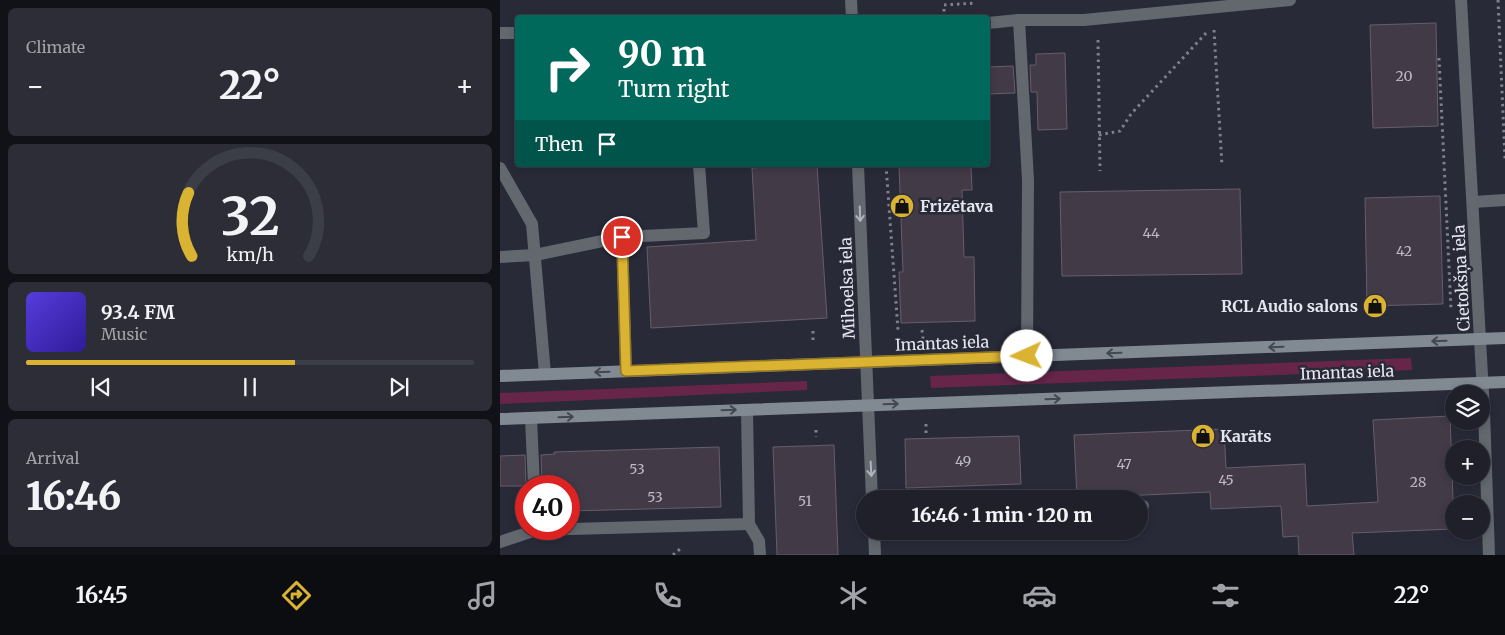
<!DOCTYPE html>
<html lang="en">
<head>
<meta charset="utf-8">
<style>
  :root { --surface:#1f202a; --page:#2c2d36; --text:#f1f3f6; --muted:#a1a3a8; --line:#3c3e47; --accent:#dab333 }
  body { margin:0; font-family:Merriweather,serif; background:var(--page); color:var(--text); height:100vh; display:flex; flex-direction:column; font-size:19px; white-space:nowrap }
  * { box-sizing:border-box; margin:0 }
  p { font-size:16px; color:var(--muted) }
  .icon { flex:none; width:28px; height:28px; fill:none; stroke:currentColor; stroke-width:2; stroke-linecap:round; stroke-linejoin:round }
  .map { position:relative; flex:1; overflow:hidden }
  .panel { display:flex; flex-direction:column; gap:8px; padding:8px; background:#111217; width:500px }
  .panel>* { flex:none }
  .guide { position:absolute; left:15px; top:15px; width:475px; height:152px; border-radius:5px; box-shadow:0 2px 8px #0003,0 0 0 1px var(--line); background:#00695c; color:#fff; overflow:hidden }
  .fabs { position:absolute; left:945px; top:385px; display:grid; gap:10px }
  .fabs a { display:grid; place-items:center; width:45px; height:45px; border-radius:50%; background:var(--surface); box-shadow:0 2px 8px #0003,0 0 0 1px var(--line); font-size:25px }
  .speed { position:absolute; left:15px; top:475px; display:flex; gap:10px; font-size:25px; font-weight:700; text-align:center }
  .speed>* { display:grid; place-content:center; width:65px; height:65px; border-radius:50%; background:var(--surface); box-shadow:0 2px 8px #0003,0 0 0 1px var(--line); line-height:1 }
  .speed .limit { border:8px solid #d22; background:#fff; color:#111 }
  .pin { position:absolute; display:grid; place-items:center; width:42px; height:42px; color:#fff; margin:-21px; border:2px solid #fff; border-radius:50%; box-shadow:0 1px 5px #0007 }
  .me { position:absolute; width:55px; margin:-28px; rotate:268deg; stroke-linejoin:round; filter:drop-shadow(0 0 4px #0008) }
  .turn { display:flex; align-items:center; gap:18px; height:105px; padding:0 20px; font-size:22px }
  .turn .icon { width:65px; height:65px; stroke-width:2.5 }
  .turn b { display:block; font-size:35px; line-height:42px }
  .then { display:flex; align-items:center; height:48px; padding:0 20px; background:#0003; gap:10px; font-size:19px }
  .big { font-size:38px; font-weight:800; line-height:1.1 }
  .panel .card { flex:1; display:flex; flex-direction:column; justify-content:center; gap:8px; min-width:0; padding:0 18px; border-radius:8px; background:var(--page) }
  .panel .dial { align-items:center; gap:0 }
  .dial svg { height:130px; overflow:visible; fill:none; stroke:var(--line); stroke-width:7; stroke-linecap:round; text-anchor:middle }
  .dial text { fill:var(--text); stroke:none }
  .song { display:flex; align-items:center; gap:15px }
  .cover { width:60px; height:60px; border-radius:8px; background:linear-gradient(135deg,hsl(250 70% 55%),hsl(250 70% 35%)) }
  .played { height:5px; border-radius:2px; background:linear-gradient(90deg,var(--accent) 60%,var(--line) 60%) }
  .keys { display:flex; justify-content:space-around; direction:ltr }
  .heat { display:flex; justify-content:space-between; align-items:center; font-size:28px; direction:ltr }
  .trip { position:absolute; left:356px; top:490px; width:292px; height:50px; border-radius:25px; background:var(--surface); box-shadow:0 2px 8px #0003,0 0 0 1px var(--line); font-weight:800; line-height:50px; text-align:center }
  .menu { display:flex; height:80px; justify-content:space-around; align-items:center; background:#0c0d11; color:var(--muted) }
  .menu .icon { width:35px; height:35px }
  .menu .selected { color:var(--accent) }
  .menu b { font-size:22px; color:var(--text) }
  main { display:flex; flex:1; min-height:0 }
  .map>svg:first-child { display:block }
  .green { fill:#662549 }
  .building { fill:#433a47; stroke:#675d6b }
  .lines { fill:none; stroke-linecap:round; stroke-linejoin:round }
  .path { stroke:#80818d; stroke-width:3; stroke-dasharray:2.5 4; stroke-linecap:butt }
  .lane { stroke:#62686e; stroke-width:12 }
  .street { stroke:#62686e; stroke-width:12 }
  .secondary { stroke:#818a93; stroke-width:12 }
  .oneway { stroke:#b1b4bc }
  .oneway2 { stroke:#434753 }
  .route-casing { stroke:#8e7421; stroke-width:12 }
  .route { stroke:#dab333; stroke-width:9 }
  .labels { text-anchor:middle; dominant-baseline:central; stroke-width:5; stroke-linejoin:round; paint-order:stroke }
  .number-label { font-size:14px; fill:#bcbbc6 }
  .poi-label { font-size:16px; font-weight:bold; fill:#e5e6f0; stroke:#292a38; text-anchor:start }
  .street-label { font-size:16px; fill:#e5e6f0; stroke:#292a38 }
</style>
</head>
<body>
<main>
<section class="panel">
<div class="card"><p>Climate</p>
<div class="heat"><a>−</a><b class="big">22°</b><a>+</a></div>
</div>
<div class="card dial"><svg viewBox="0 0 100 80">
<path d="M14 69A42 42 0 1 1 86 69"/>
<path d="M14 69A42 42 0 0 1 12 30" stroke="#dab333"/>
<text x="50" y="56" font-size="32" font-weight="700">32</text>
<text x="50" y="72" font-size="11">km/h</text>
</svg></div>
<div class="card">
<div class="song"><i class="cover"></i><div><b>93.4 FM</b><p>Music</p></div></div>
<div class="played"></div>
<div class="keys"><svg class="icon" aria-label="previous" viewBox="0 0 24 24"><path d="M18 5L8 12l10 7zM5 5v14"/></svg><svg class="icon" aria-label="pause" viewBox="0 0 24 24"><path d="M8 5v14M16 5v14"/></svg><svg class="icon" aria-label="next" viewBox="0 0 24 24"><path d="M6 5l10 7-10 7zM19 5v14"/></svg></div>
</div>
<div class="card"><p>Arrival</p><b class="big">16:46</b></div>
</section>
<div class="map">
<svg width="1005" height="555" viewBox="0 0 1005 555">
  <rect width="100%" height="100%" fill="#292a38"/>
  <!-- green -->
  <g class="green">
    <polygon points="911,358 912,370 431,388 430,376"/>
    <polygon points="307,381 307,390 0,404 0,393"/>
  </g>
  <!-- building -->
  <g class="building">
    <polygon points="936,23 938,126 873,128 870,25"/>
    <polygon points="565,53 567,129 538,130 537,92 531,92 530,65 536,65 536,54"/>
    <polygon points="513,66 515,93 488,94 488,67"/>
    <polygon points="294,165 317,165 327,318 151,328 147,247 256,240 252,168"/>
    <polygon points="399,165 471,165 472,190 462,190 464,257 474,257 475,321 401,323 399,272 403,272"/>
    <polygon points="740,189 742,274 562,276 560,192"/>
    <polygon points="940,196 943,304 867,306 865,198"/>
    <polygon points="950,416 954,529 852,533 854,555 799,555 798,536 783,537 781,506 711,509 710,492 577,498 574,435 724,429 726,468 805,464 807,506 878,502 873,420"/>
    <polygon points="519,436 521,484 406,488 405,439"/>
    <polygon points="334,445 338,555 277,555 273,447"/>
    <polygon points="219,447 221,507 69,511 69,486 42,486 41,455 55,454 54,452"/>
    <polygon points="25,455 26,486 0,486 0,456"/>
  </g>
  <g class="lines">
    <!-- path -->
    <g class="path">
      <polyline points="998,0 1005,159"/>
      <polyline points="444,18 444,5 476,3"/>
      <polyline points="714,30 722,166"/>
      <polyline points="598,40 600,171"/>
      <polyline points="939,58 951,309"/>
      <polyline points="599,135 620,131 631,114 707,32"/>
      <polyline points="386,165 398,330"/>
      <polyline points="422,330 423,339"/>
      <polyline points="313,331 313,343"/>
      <polyline points="426,424 426,434"/>
      <polyline points="316,430 316,437"/>
      <polyline points="173,555 180,549"/>
    </g>
    <!-- lane -->
    <g class="lane">
      <polyline points="0,33 18,33"/>
      <polyline points="0,168 32,224 45,374"/>
      <polyline points="122,237 126,371"/>
      <polyline points="0,257 35,255 122,237 204,233 199,165"/>
      <polyline points="247,410 249,524 259,541 260,555"/>
      <polyline points="31,418 34,486"/>
      <polyline points="0,542 36,530 249,524"/>
    </g>
    <!-- street -->
    <g class="street">
      <polyline points="351,0 352,18"/>
      <polyline points="961,0 984,411 989,555"/>
      <polyline points="519,20 528,180 527,356"/>
      <polyline points="488,23 519,20 584,20 790,0"/>
      <polyline points="358,165 372,499"/>
      <polyline points="973,202 1005,200"/>
      <polyline points="640,506 643,506"/>
      <polyline points="374,531 375,555"/>
    </g>
    <!-- secondary -->
    <g class="secondary">
      <polyline points="0,376 1005,338"/>
      <polyline points="0,419 1005,382"/>
    </g>
  </g>
  <!-- one-way arrows -->
  <defs><path id="oneway-shaft" d="M-6 0H5M1.5-3L5.5 0L1.5 3" fill="none" stroke-width="1.6" stroke-linecap="round" stroke-linejoin="round" transform="scale(1.25)"/></defs>
  <g class="oneway">
    <use href="#oneway-shaft" transform="translate(360 214) rotate(88)"/>
    <use href="#oneway-shaft" transform="translate(371 469) rotate(87)"/>
  </g>
  <g class="oneway2">
    <use href="#oneway-shaft" transform="translate(939 341) rotate(178)"/>
    <use href="#oneway-shaft" transform="translate(776 347) rotate(178)"/>
    <use href="#oneway-shaft" transform="translate(614 353) rotate(178)"/>
    <use href="#oneway-shaft" transform="translate(102 372) rotate(178)"/>
    <use href="#oneway-shaft" transform="translate(553 399) rotate(-2)"/>
    <use href="#oneway-shaft" transform="translate(391 404) rotate(-2)"/>
    <use href="#oneway-shaft" transform="translate(229 410) rotate(-2)"/>
    <use href="#oneway-shaft" transform="translate(66 417) rotate(-2)"/>
  </g>
  <g class="lines">
    <!-- route casing -->
    <g class="route-casing">
      <polyline id="route" points="122,237 126,371 527,356"/>
    </g>
    <!-- route -->
    <use href="#route" class="route"/>
  </g>
  <!-- icons -->
  <defs>
    <g id="shop-disc" transform="scale(1.25)"><circle r="9.5" fill="#dab333" stroke="#292a38"/><path d="M-5-2.5h2.3a2.7 3.5 0 0 1 5.4 0H5L5.5 6h-11ZM-1.5-2.5h3a1.5 2.3 0 0 0-3 0Z" fill="#111"/></g>
  </defs>
  <g fill-rule="evenodd">
    <use href="#shop-disc" x="402" y="206"/>
    <use href="#shop-disc" x="875" y="306"/>
    <use href="#shop-disc" x="703" y="436"/>
  </g>
  <g class="labels">
    <!-- number labels -->
    <g class="number-label">
      <text x="904" y="76">20</text>
      <text x="651" y="233">44</text>
      <text x="904" y="251">42</text>
      <text x="463" y="461">49</text>
      <text x="624" y="464">47</text>
      <text x="137" y="469">53</text>
      <text x="726" y="480">45</text>
      <text x="918" y="482">28</text>
      <text x="155" y="497">53</text>
      <text x="305" y="501">51</text>
    </g>
    <!-- poi labels -->
    <g class="poi-label">
      <text x="420" y="206">Frizētava</text>
      <text x="858" y="306" text-anchor="end">RCL Audio salons</text>
      <text x="720" y="436">Karāts</text>
    </g>
    <!-- street labels -->
    <g class="street-label">
      <text transform="translate(961 278) rotate(-93)">Cietokšņa iela</text>
      <text transform="translate(347 288) rotate(-92)">Mihoelsa iela</text>
      <text transform="translate(442 343) rotate(-2)">Imantas iela</text>
      <text transform="translate(847 372) rotate(-2)">Imantas iela</text>
    </g>
  </g>
</svg>
<div class="fabs">
<a><svg class="icon" aria-label="layers" viewBox="0 0 24 24"><path d="M12 4l9 5-9 5-9-5zM3 14l9 5 9-5"/></svg></a>
<a>+</a>
<a>−</a>
</div>
<div class="speed"><div class="limit">40</div></div>
<div class="pin" style="left:122px;top:237px;background:#d93025"><svg class="icon" aria-label="arrive" viewBox="0 0 24 24"><path d="M6 21V4h12l-3 4 3 4H6"/></svg></div>
<svg class="me" style="left:527px;top:356px" viewBox="-20 -20 40 40"><circle r="19" fill="#fff"/><path d="M0-13L10 11 0 6-10 11z" fill="#dab333"/></svg>
<div class="trip">16:46 · 1 min · 120 m</div>
<div class="guide">
<div class="turn"><svg class="icon" aria-label="right" viewBox="0 0 24 24"><path d="M7 20v-9h11M14 6l5 5-5 5"/></svg><div><b>90 m</b>Turn right</div></div>
<div class="then">Then<svg class="icon" aria-label="arrive" viewBox="0 0 24 24"><path d="M6 21V4h12l-3 4 3 4H6"/></svg></div>
</div>
</div>
</main>
<nav class="menu">
<b>16:45</b>
<svg class="icon selected" aria-label="directions" viewBox="0 0 24 24"><path d="M12 3l9 9-9 9-9-9zM9 14v-3h6M13 9l2 2-2 2"/></svg>
<svg class="icon" aria-label="music" viewBox="0 0 24 24"><path d="M9 18V5l10-2v13"/><circle cx="6" cy="18" r="3"/><circle cx="16" cy="16" r="3"/></svg>
<svg class="icon" aria-label="phone" viewBox="0 0 24 24"><path d="M5 4h4l2 5-3 2q2 4 5 5l2-3 5 2v4C11 20 4 13 5 4z"/></svg>
<svg class="icon" aria-label="climate" viewBox="0 0 24 24"><path d="M12 3v18M4 7l16 10M4 17L20 7"/></svg>
<svg class="icon" aria-label="car" viewBox="0 0 24 24"><path d="M5 17H2v-5l4-1 3-4h7l3 4 3 1v5h-3M9 17h6M6 11h13"/><circle cx="7" cy="17" r="2"/><circle cx="17" cy="17" r="2"/></svg>
<svg class="icon" aria-label="filters" viewBox="0 0 24 24"><path d="M4 7h16M4 17h16"/><circle cx="9" cy="7" r="2"/><circle cx="15" cy="17" r="2"/></svg>
<b>22°</b>
</nav>
</body>
</html>
